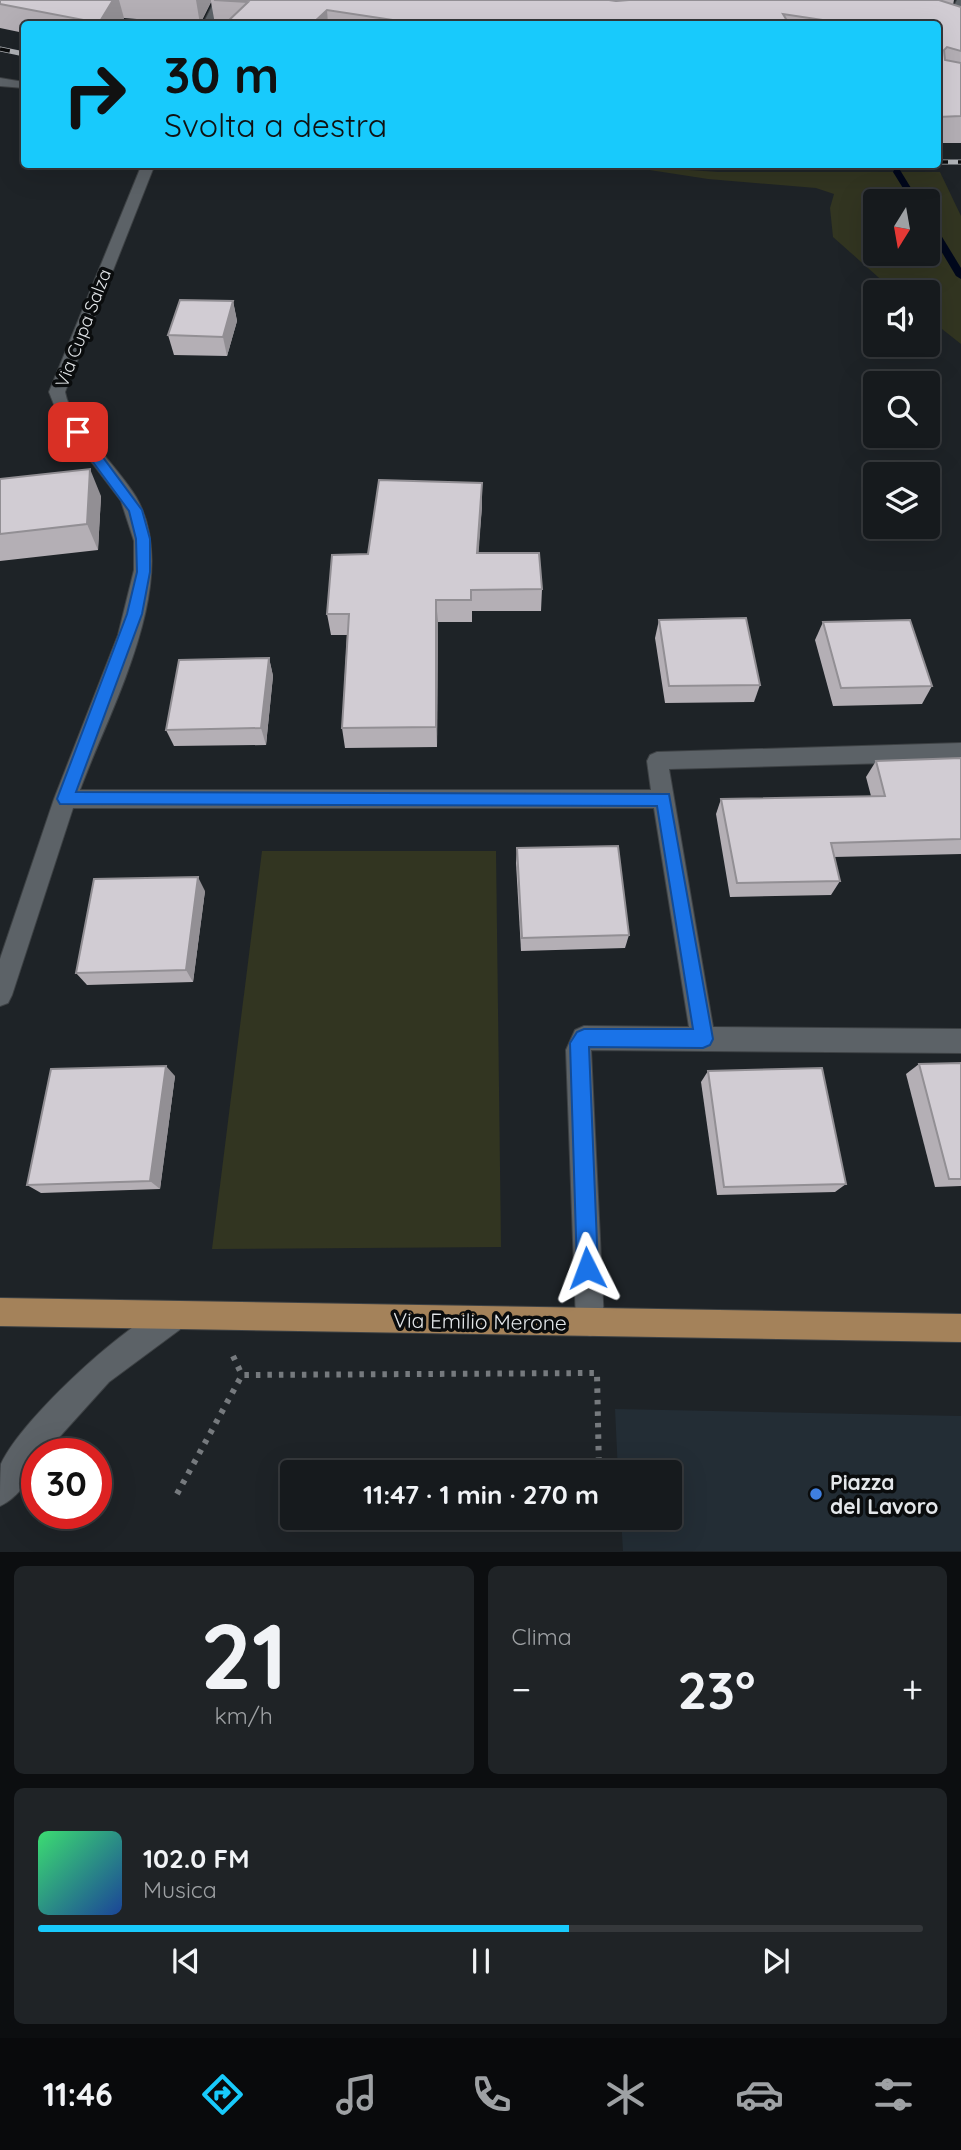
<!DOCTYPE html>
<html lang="it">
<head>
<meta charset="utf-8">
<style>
  :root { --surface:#161a1d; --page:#1f2326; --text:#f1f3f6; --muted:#9ea1a4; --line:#35383b; --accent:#18cafc }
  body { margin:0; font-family:Quicksand,sans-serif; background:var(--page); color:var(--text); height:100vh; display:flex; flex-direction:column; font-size:26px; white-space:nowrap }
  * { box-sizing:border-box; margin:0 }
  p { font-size:23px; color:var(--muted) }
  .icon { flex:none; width:38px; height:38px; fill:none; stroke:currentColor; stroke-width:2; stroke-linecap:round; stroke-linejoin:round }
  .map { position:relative; height:1552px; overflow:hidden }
  .sheet { display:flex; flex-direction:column; gap:14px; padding:14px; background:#0c0e10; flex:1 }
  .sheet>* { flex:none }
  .top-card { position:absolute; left:21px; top:21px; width:920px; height:147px; border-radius:7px; box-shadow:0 7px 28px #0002,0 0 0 2px var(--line); background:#18cafc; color:#111; overflow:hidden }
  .needle { width:46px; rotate:191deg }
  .tools { position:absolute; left:863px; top:189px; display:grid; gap:14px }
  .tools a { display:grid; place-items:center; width:77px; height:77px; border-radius:7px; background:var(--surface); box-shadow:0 7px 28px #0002,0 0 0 2px var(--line); font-size:35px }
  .speed { position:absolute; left:21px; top:1438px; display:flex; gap:14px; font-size:35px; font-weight:700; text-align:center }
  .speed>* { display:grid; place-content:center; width:91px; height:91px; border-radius:50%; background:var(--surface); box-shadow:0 7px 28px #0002,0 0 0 2px var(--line); line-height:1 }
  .speed .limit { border:10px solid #d22; background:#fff; color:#111 }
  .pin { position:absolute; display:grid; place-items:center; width:60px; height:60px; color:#fff; margin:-30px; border-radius:14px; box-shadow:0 4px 10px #0006 }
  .me { position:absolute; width:77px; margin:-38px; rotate:357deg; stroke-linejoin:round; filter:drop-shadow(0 0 5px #0008) }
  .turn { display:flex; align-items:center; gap:24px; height:147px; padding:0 28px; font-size:32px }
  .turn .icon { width:91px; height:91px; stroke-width:2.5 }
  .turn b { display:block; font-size:49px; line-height:60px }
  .big { font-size:52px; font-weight:700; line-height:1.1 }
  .sheet .card { flex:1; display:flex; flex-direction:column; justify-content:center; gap:10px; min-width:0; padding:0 24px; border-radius:10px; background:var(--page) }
  .sheet .dial { align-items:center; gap:0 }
  .dial b { font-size:91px; line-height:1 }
  .song { display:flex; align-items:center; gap:21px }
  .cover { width:84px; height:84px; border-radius:10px; background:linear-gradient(135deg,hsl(140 70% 55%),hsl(220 70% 35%)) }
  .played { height:7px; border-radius:4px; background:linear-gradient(90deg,var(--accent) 60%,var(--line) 60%) }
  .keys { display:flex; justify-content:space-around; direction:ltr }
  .heat { display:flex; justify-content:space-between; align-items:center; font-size:38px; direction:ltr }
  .sheet .tiles { flex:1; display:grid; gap:14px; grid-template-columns:1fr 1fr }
  .card:last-child { grid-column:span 2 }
  .trip { position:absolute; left:280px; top:1460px; width:402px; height:70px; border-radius:7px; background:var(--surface); box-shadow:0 7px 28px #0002,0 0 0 2px var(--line); font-weight:700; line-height:70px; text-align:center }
  .tab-bar { display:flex; height:112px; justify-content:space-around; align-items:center; background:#090a0c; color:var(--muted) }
  .tab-bar .icon { width:49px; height:49px }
  .tab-bar .selected { color:var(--accent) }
  .tab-bar b { font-size:32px; color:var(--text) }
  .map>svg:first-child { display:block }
  .built { fill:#232d35 }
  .green { fill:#323521; fill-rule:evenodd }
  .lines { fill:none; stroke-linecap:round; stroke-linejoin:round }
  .stream { fill:#01081c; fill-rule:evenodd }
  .minor-casing { stroke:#3d4144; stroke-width:2 }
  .major-casing { stroke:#3d4144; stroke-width:2 }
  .path { stroke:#767a7e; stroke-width:6; stroke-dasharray:4.5 7; stroke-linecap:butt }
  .minor { fill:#5c6267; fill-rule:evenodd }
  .major { fill:#a4825a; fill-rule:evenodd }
  .rail-casing { stroke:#b0b3b7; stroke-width:5 }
  .rail { stroke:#0a0c0d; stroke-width:3.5; stroke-dasharray:10; stroke-linecap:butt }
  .wall { fill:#b4afb5 }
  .shaded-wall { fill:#928f94 }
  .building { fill:#d1ccd3; stroke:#928f94; stroke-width:2 }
  .route { fill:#1a73e8; stroke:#114b97; stroke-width:2 }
  .shop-dot { fill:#3f7fe0; stroke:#0a0c0d; stroke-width:2.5 }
  .labels { text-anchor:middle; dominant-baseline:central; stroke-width:7; stroke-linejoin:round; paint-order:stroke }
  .street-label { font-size:18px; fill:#e4e7ea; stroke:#0a0c0d }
  .near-street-label { font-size:21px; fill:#e4e7ea; stroke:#0a0c0d }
  .near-poi-label { font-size:21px; font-weight:bold; fill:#e4e7ea; stroke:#0a0c0d; text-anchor:start }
</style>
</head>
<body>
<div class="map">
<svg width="961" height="1552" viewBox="0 0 961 1552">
  <rect width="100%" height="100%" fill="#1e2327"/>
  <!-- built -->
  <polygon class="built" points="615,1409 961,1416 961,1551 623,1551 621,1517 670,1517 670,1472 618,1472"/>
  <!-- green -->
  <g class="green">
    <path d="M617,165l101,7h222l21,44v128l-33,-26v-26h-33l-62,-55 -3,-29 4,-14 -18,-6 -108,-9zM875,201h53v53h-53z"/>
    <polygon points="262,851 496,851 501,1247 212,1249"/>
  </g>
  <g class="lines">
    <!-- stream -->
    <g class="stream">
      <polygon points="894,170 900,170 919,201 911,201 893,172"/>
      <polygon points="928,219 933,222 961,268 961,279 956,276 928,229"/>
    </g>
    <!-- minor casing -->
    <g class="minor-casing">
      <g id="minor">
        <polygon points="215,0 225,0 213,24 203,24"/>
        <polygon points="957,0 961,0 961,31 956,33 950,30 951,12"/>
        <polygon points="0,78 24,82 24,88 0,86"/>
        <path d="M142,164h13l-90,228c6,33 52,73 71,105 48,82 -27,213 -56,293h571l-4,-29 3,-6 7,-3 304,-9v18l-292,8 44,258 248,2v24l-370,-3 13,272 -4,10 -10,4 -10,-4 -4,-10 -10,-272 9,-20 9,-4 105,1 -35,-219h-581l-61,187 -4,8 -8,3v-47l54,-160 64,-164 16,-65v-29l-13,-40 -60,-79 -12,-30z"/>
        <path d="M176,1301l10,4 4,10 -4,10 -77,57 -65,72h-7c0,19 -20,45 -37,52 0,-12 0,-32 1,-42 22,-47 127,-143 175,-163z"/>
      </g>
    </g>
    <!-- major casing -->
    <g class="major-casing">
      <polygon id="major" points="0,1298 961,1314 961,1342 0,1326"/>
    </g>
    <!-- path -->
    <g class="path">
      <polyline points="233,1356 242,1375"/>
      <polyline points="177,1494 242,1375 597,1373 599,1472"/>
    </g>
    <!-- minor -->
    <use href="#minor" class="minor"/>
    <!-- major -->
    <use href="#major" class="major"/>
    <!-- rail casing -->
    <g class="rail-casing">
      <g id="rail">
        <polyline points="0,49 24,54"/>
        <polyline points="938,162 961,162"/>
      </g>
    </g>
    <!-- rail -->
    <use href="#rail" class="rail"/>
  </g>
  <!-- wall -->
  <g class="wall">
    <polygon points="0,0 954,0 953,5 961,7 961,143 938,143 938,24 215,24 211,2 200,24 124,18 120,24 24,24 24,33 0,28"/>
    <polygon points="233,301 237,321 227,356 174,355 168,335"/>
    <polygon points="0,479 101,496 98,550 0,561"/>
    <polygon points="482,483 482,506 478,553 542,589 541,611 472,611 472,622 438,622 437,747 345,748 342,728 347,635 331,635 327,614 368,554"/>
    <polygon points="659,620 760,685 754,702 665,703 655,638"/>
    <polygon points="823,622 932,686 922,704 833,706 815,640"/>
    <polygon points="269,658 273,676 266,745 174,746 166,730"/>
    <polygon points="961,758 961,854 834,857 840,881 831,895 730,897 716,814 721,799 871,796 866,777 876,761"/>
    <polygon points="517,848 629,935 625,948 521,951 516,863"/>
    <polygon points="205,891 193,982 87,985 76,973"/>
    <polygon points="961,1063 961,1186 935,1187 906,1074 919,1064"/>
    <polygon points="708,1071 846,1184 835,1192 717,1195 701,1082"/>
    <polygon points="175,1076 160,1189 41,1193 27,1185"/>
  </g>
  <!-- shaded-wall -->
  <g class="shaded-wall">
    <polygon points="113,0 119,0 124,18 120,24 100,24 99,23"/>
    <polygon points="196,0 211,0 211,2 200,24"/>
    <polygon points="327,10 328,24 312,24"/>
    <polygon points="233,301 237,321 227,356 223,337"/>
    <polygon points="90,469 101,496 98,550 87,524"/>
    <polygon points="482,483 482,506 477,575 477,553"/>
    <polygon points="436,600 438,622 437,747 436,727"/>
    <polygon points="269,658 273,676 266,745 261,728"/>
    <polygon points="198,877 205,891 193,982 186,970"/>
    <polygon points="166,1066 175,1076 160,1189 150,1181"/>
  </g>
  <!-- building -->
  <g class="building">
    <polygon points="0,0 113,0 99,23 0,4"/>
    <polygon points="214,0 609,0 616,1 629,0 939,0 961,7 961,51 947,47 944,50 945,60 961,63 961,116 938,117 938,24 849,24 783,14 789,24 419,24 327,10 312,24 225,24 248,2"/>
    <polygon points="180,300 233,301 223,337 168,335"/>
    <polygon points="90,469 87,524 0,534 0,479"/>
    <polygon points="379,480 482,483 477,553 539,553 542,589 471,590 471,600 436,600 436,727 342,728 349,614 327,614 332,555 368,554"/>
    <polygon points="746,618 760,685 669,686 659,620"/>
    <polygon points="910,620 932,686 841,688 823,622"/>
    <polygon points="269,658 261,728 166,730 179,660"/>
    <polygon points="961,758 961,839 831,843 840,881 737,883 721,799 885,796 876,761"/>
    <polygon points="618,846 629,935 522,938 517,848"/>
    <polygon points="198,877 186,970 76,973 94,879"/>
    <polygon points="961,1063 961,1179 949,1179 919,1064"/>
    <polygon points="166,1066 150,1181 27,1185 51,1069"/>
    <polygon points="822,1068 846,1184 724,1187 708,1071"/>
  </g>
  <!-- route -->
  <polygon class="route" points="73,429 82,429 142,510 150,539 150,572 142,614 76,792 669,794 713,1039 710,1045 703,1048 589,1047 598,1268 595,1275 587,1278 580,1275 577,1268 570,1043 577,1032 584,1029 693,1029 657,806 60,804 57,799 127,614 137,572 136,539 129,511 73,435"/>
  <!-- markers -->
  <circle class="shop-dot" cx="816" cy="1494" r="7"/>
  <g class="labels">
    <!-- street labels -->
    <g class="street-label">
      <text transform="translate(83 328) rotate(-69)">Via Cupa Salza</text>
    </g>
    <!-- near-street labels -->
    <g class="near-street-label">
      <text transform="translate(480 1321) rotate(1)">Via Emilio Merone</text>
    </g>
    <!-- near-poi labels -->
    <g class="near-poi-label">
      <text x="830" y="1482">Piazza<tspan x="830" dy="24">del Lavoro</tspan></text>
    </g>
  </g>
</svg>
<div class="tools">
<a><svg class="needle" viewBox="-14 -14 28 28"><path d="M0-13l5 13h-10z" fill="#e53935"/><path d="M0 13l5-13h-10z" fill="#9ea1a4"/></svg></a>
<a><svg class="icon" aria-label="sound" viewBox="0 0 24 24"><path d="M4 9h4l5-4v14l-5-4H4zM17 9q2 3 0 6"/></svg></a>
<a><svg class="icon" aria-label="search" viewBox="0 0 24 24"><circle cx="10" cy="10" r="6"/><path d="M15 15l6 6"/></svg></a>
<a><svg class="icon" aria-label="layers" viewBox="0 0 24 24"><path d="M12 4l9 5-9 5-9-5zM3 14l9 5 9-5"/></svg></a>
</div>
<div class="speed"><div class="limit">30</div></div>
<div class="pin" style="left:78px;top:432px;background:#d93025"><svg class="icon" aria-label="arrive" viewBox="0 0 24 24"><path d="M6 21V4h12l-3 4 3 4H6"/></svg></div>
<svg class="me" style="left:587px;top:1268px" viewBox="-20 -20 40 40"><path d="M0-17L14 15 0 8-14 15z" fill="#1a73e8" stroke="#fff" stroke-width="4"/></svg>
<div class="trip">11:47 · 1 min · 270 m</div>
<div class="top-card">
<div class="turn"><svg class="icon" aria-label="right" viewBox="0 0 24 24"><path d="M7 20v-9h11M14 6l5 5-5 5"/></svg><div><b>30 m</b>Svolta a destra</div></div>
</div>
</div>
<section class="sheet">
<div class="tiles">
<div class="card dial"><b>21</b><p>km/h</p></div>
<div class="card"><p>Clima</p>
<div class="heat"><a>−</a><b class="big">23°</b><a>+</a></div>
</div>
<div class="card">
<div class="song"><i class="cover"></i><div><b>102.0 FM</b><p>Musica</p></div></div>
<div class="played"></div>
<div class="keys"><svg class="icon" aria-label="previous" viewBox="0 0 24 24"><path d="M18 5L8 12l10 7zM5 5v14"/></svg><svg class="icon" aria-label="pause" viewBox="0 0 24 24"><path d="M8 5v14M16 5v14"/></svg><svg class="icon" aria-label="next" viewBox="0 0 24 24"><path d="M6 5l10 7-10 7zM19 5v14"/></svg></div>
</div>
</div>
</section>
<nav class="tab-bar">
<b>11:46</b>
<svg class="icon selected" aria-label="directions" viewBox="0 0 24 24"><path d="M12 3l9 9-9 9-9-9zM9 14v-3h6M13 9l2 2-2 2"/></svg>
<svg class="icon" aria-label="music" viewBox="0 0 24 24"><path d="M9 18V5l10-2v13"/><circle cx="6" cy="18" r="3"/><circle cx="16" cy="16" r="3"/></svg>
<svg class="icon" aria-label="phone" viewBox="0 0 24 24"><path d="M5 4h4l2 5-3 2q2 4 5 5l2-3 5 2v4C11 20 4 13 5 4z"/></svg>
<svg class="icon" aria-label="climate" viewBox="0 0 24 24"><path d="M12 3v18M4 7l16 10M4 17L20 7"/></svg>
<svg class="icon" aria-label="car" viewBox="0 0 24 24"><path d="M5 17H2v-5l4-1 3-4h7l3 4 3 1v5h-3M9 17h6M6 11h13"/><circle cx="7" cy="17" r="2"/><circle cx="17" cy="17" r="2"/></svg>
<svg class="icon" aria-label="filters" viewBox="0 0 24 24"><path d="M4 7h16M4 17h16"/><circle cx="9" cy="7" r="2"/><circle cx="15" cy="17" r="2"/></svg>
</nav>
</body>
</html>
